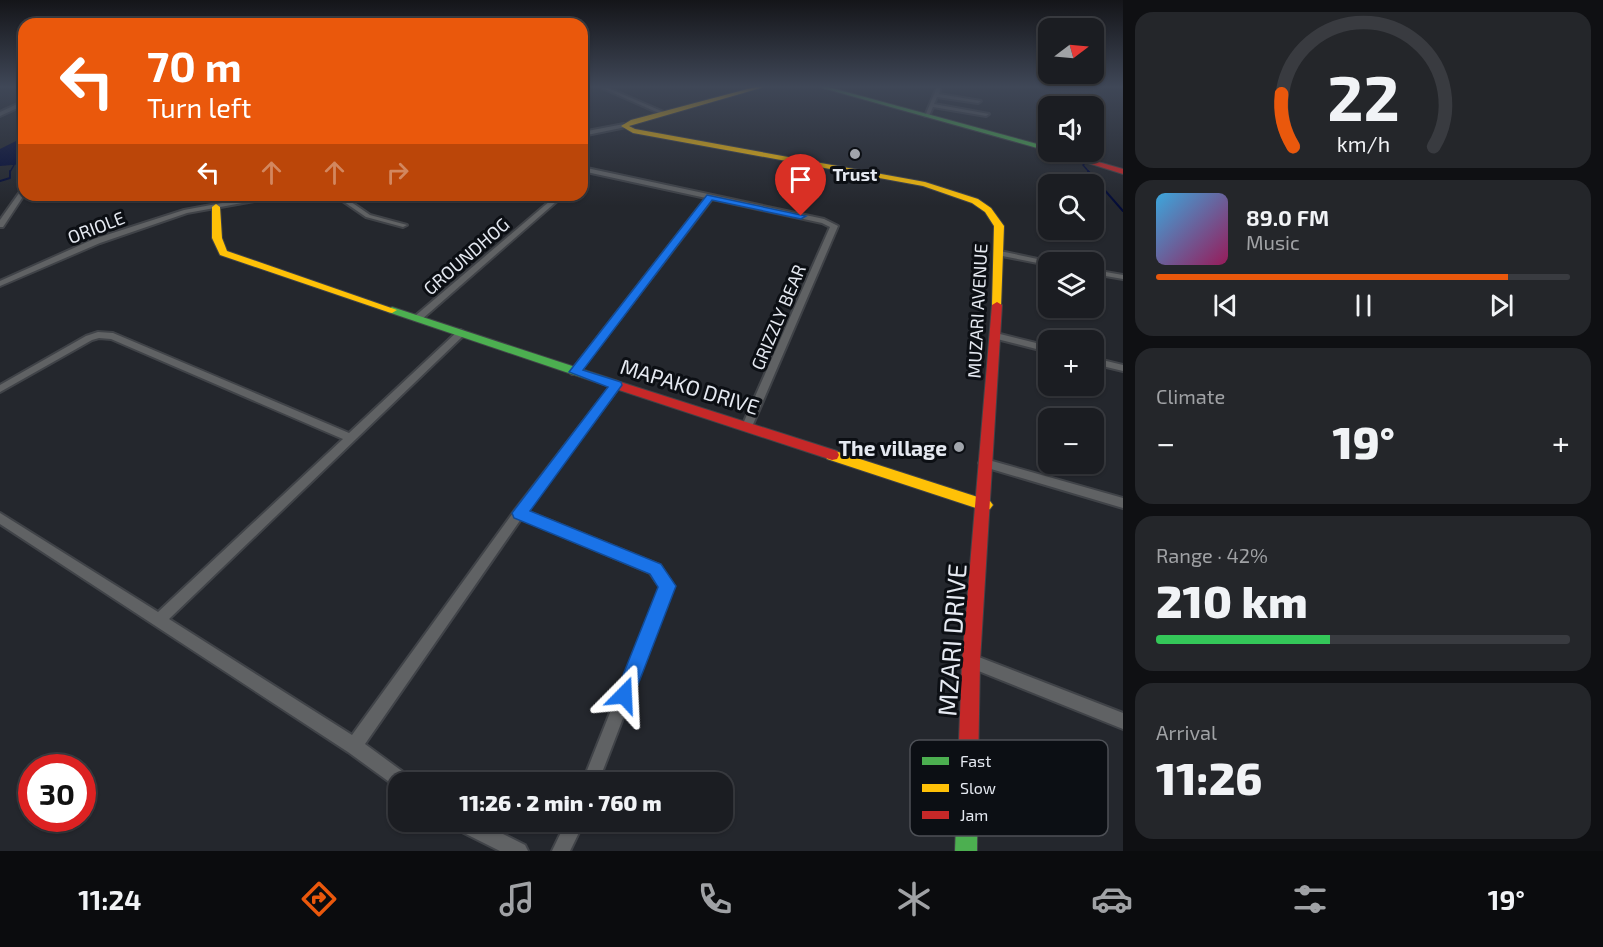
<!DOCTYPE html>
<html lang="en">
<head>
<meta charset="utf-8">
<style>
  :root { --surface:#1b1d22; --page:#24262a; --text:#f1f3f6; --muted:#a0a2a5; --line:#393b40; --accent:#ea580c }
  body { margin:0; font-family:"Exo 2",sans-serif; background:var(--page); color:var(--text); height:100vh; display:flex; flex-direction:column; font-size:22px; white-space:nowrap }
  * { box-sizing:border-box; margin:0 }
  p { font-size:20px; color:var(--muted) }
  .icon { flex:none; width:33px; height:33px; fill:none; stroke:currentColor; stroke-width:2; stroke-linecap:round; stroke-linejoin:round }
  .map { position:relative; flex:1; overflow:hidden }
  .sheet { display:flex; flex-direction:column; gap:12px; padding:12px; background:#0f1013; width:480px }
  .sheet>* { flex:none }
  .banner { position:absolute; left:18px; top:18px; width:570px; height:183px; border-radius:18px; box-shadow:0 2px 4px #0004,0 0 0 2px var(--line); background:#ea580c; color:#fff; overflow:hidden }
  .needle { width:39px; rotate:74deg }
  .fabs { position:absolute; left:1038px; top:18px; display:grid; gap:12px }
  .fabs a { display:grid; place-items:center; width:66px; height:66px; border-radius:12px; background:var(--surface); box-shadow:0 2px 4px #0004,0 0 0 2px var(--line); font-size:30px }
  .speed { position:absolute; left:18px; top:754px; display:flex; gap:12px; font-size:30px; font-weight:700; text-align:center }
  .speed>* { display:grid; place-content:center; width:78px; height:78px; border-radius:50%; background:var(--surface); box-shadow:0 2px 4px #0004,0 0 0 2px var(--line); line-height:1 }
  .speed .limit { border:9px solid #d22; background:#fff; color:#111 }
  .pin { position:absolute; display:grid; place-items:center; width:51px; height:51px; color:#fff; margin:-62px -26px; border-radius:50% 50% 50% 0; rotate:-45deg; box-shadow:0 0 6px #0007 }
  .pin .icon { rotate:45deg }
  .me { position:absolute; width:66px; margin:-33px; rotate:21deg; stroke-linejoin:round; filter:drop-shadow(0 0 4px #0008) }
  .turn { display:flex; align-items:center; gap:21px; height:126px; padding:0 30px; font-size:27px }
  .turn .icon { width:78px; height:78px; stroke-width:2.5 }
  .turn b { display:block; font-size:42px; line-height:51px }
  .lanes { display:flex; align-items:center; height:57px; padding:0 30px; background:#0003; justify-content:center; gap:30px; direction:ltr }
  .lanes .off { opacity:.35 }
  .big { font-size:45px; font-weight:800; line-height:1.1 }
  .sheet .card { flex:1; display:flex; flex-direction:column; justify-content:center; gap:9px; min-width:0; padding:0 21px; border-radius:18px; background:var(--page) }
  .sheet .dial { align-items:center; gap:0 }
  .dial svg { height:156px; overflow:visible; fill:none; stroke:var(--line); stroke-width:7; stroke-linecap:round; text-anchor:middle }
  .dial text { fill:var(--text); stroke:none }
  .song { display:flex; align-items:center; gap:18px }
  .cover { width:72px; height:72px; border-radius:9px; background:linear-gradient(135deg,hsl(200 70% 55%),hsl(330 70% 35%)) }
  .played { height:6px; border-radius:3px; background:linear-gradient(90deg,var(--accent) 85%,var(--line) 85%) }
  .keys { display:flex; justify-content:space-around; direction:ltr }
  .heat { display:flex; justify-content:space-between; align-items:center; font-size:33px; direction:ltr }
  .charge { height:9px; border-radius:4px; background:linear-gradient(90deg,#34c759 42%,var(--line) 0) }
  .trip { position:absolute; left:388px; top:772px; width:345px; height:60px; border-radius:18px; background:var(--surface); box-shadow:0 2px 4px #0004,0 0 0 2px var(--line); font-weight:800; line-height:60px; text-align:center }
  .tabs { display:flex; height:96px; justify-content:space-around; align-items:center; background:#0b0c0e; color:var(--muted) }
  .tabs .icon { width:42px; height:42px }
  .tabs .selected { color:var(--accent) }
  .tabs b { font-size:27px; color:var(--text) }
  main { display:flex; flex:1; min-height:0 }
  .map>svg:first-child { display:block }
  .water { fill:#030b37 }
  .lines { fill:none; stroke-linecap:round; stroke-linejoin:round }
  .stream-far1 { stroke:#030b37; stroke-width:1.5 }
  .stream { stroke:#030b37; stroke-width:2 }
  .street-casing { stroke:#404348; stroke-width:4 }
  .fast-casing { stroke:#404348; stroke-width:2 }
  .slow-casing { stroke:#404348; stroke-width:2 }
  .jam-casing { stroke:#404348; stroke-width:2 }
  .street { fill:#606264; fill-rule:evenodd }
  .fast { fill:#4caf50; fill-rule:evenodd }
  .slow { fill:#ffc107; fill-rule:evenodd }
  .jam { fill:#c62828; fill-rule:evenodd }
  .route { fill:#1a73e8; stroke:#114b97; stroke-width:1.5 }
  .poi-dot { fill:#a1a5ac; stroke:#0c0f14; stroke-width:2 }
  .labels { text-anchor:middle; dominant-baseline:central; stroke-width:6; stroke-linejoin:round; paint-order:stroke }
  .far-poi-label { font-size:18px; font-weight:bold; fill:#e5e9f1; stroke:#0c0f14 }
  .far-street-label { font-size:18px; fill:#e5e9f1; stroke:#0c0f14 }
  .street-label { font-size:21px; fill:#e5e9f1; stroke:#0c0f14 }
  .poi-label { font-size:21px; font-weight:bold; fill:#e5e9f1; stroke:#0c0f14; text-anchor:end }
  .near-street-label { font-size:26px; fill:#e5e9f1; stroke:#0c0f14 }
  .key { fill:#0c0f14; stroke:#4d5056; stroke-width:1.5 }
  .key-label { font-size:16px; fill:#e5e9f1 }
</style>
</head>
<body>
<main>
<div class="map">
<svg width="1123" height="851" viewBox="0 0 1123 851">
  <rect width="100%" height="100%" fill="#24272d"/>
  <!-- water -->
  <polygon class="water" points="24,137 24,164 0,166 0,149"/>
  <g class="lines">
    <!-- stream-far1 -->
    <g class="stream-far1">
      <polyline points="1086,162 1083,165 1089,172"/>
      <polyline points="10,172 14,165"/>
    </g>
    <!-- stream -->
    <g class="stream">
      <polyline points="1088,171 1123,211"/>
      <polyline points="0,181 10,178 10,171"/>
    </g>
    <!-- street casing -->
    <g class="street-casing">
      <g id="street">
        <polygon points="600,87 606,87 666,113 661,114"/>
        <polygon points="937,87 941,87 939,94 981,101 978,103 937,97 934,104 989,114 986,116 933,107 929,116 925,116"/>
        <polygon points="24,101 24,105 0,116 0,112"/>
        <polygon points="624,124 626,127 582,136 582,132"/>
        <polygon points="582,167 824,219 838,226 751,429 743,429 742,426 830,227 822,223 712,199 578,374 572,374 570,372 572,370 706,198 582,171"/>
        <polygon points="24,188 24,195 3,227 0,227 0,220 22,189"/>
        <polygon points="265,195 279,195 276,197 187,213 100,243 0,286 0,281 94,239 184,210"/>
        <polygon points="334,195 341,195 370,215 407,225 403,227 366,217"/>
        <polygon points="557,195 564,195 421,320 415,320 415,316"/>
        <polygon points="997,251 1000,251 1052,262 1048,262 1048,265 997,255"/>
        <polygon points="1094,270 1123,275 1123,279 1094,274"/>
        <polygon points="461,330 465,333 464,335 169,619 352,735 515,510 613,383 619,383 621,385 619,387 527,511 660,565 674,586 598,783 582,783 660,587 650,573 521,519 365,744 410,777 412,783 399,783 399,789 348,752 0,524 0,513 158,612 343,439 111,339 99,338 92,340 0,392 0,385 86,336 98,332 113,333 349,433 458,331"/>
        <polygon points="996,333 1048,346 1048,352 993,338 992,336"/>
        <polygon points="1094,358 1123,365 1123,371 1094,364"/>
        <polygon points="985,459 1123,498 1123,508 981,466 979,463 981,460"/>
        <polygon points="971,654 1123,713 1123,729 966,666 964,661 966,656"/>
        <polygon points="451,822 479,822 525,845 528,851 500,851 454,828"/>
        <polygon points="566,822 584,822 570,851 552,851"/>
      </g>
    </g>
    <!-- fast casing -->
    <g class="fast-casing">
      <g id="fast">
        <polygon points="819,87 828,87 1048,147 1048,151"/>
        <polygon points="392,307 618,381 620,384 614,388 610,387 388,312 387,310"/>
        <polygon points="968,758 975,761 978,768 977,851 955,851 958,768 961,761"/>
      </g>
    </g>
    <!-- slow casing -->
    <g class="slow-casing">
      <g id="slow">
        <polygon points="755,87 764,87 629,126 635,129 925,182 978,199 991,208 1004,226 1001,307 997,308 992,305 994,226 985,212 972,203 923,186 633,133 621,126 631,120"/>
        <polygon points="216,204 220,207 222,238 227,251 397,310 392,313 388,312 220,255 212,238 212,207"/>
        <polygon points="832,450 990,501 993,505 990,509 985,511 827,459 825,455 827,451"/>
      </g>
    </g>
    <!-- jam casing -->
    <g class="jam-casing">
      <g id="jam">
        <polygon points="1053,152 1063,152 1123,169 1123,174"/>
        <polygon points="997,302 1002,305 980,661 978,768 975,775 968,778 961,775 958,768 962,661 992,305"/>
        <polygon points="614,380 837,451 839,455 837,459 832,460 610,387 608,384 610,381"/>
      </g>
    </g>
    <!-- street -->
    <use href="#street" class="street"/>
    <!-- fast -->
    <use href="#fast" class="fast"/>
    <!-- slow -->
    <use href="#slow" class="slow"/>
    <!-- jam -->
    <use href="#jam" class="jam"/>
  </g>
  <!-- sky -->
  <linearGradient id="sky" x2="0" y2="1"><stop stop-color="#141519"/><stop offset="0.42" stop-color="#3f4757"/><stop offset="1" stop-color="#3f4757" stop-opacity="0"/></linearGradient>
  <rect width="1123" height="206" fill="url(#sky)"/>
  <!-- route -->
  <polygon class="route" points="707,195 806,216 801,219 712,200 583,370 621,382 622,385 530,511 661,564 676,586 634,695 631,702 624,705 617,702 615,695 658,587 650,574 514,518 512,513 608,387 569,372"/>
  <!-- markers -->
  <g class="poi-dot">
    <circle cx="855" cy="154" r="6"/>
    <circle cx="959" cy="447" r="6"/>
  </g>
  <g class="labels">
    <!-- far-poi labels -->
    <g class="far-poi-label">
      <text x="855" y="174">Trust</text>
    </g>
    <!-- far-street labels -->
    <g class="far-street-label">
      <text transform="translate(96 227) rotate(-21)">ORIOLE</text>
      <text transform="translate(466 256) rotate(-41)">GROUNDHOG</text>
      <text transform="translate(977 311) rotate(-87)">MUZARI AVENUE</text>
      <text transform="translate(778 317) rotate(-67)">GRIZZLY BEAR</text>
    </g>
    <!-- street labels -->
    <g class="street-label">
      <text transform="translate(690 386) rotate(17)">MAPAKO DRIVE</text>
    </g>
    <!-- poi labels -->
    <g class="poi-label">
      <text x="947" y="447">The village</text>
    </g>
    <!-- near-street labels -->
    <g class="near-street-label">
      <text transform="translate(951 640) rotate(-86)">MZARI DRIVE</text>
    </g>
  </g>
  <!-- legend -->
  <rect x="910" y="740" width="198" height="96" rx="9" class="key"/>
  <rect x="922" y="757" width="27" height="8" fill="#4caf50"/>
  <rect x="922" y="784" width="27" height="8" fill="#ffc107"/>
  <rect x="922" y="811" width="27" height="8" fill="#c62828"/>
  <g class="key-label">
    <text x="960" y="767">Fast</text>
    <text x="960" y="794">Slow</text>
    <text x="960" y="821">Jam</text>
  </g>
</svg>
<div class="fabs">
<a><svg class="needle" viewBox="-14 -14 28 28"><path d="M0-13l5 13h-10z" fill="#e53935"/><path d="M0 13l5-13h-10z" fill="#a0a2a5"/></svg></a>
<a><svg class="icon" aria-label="sound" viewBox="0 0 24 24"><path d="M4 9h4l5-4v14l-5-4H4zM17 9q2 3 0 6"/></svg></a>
<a><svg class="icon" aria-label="search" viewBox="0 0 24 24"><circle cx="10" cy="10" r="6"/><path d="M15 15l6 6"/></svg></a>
<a><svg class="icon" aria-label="layers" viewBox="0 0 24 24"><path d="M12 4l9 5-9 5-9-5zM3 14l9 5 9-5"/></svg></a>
<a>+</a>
<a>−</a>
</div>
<div class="speed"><div class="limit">30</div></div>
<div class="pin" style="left:801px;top:216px;background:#d93025"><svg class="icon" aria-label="arrive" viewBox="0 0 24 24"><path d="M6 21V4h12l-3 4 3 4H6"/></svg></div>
<svg class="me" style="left:624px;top:695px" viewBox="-20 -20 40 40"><path d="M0-17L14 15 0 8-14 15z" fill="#1a73e8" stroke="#fff" stroke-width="4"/></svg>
<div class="trip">11:26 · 2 min · 760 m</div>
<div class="banner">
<div class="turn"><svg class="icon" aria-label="left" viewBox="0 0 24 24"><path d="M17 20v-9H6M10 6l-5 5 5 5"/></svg><div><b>70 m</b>Turn left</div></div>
<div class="lanes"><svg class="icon" aria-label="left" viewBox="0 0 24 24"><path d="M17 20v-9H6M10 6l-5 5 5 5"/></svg><svg class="icon off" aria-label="ahead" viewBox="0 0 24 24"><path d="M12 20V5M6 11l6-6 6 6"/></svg><svg class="icon off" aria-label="ahead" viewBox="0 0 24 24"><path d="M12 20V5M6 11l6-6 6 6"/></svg><svg class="icon off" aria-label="right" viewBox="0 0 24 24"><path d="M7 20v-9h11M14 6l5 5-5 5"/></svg></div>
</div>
</div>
<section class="sheet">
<div class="card dial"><svg viewBox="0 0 100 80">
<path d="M14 69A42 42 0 1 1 86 69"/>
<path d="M14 69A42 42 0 0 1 8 42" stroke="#ea580c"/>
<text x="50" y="56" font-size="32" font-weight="700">22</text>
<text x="50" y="72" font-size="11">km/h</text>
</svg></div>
<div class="card">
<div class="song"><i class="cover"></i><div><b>89.0 FM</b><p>Music</p></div></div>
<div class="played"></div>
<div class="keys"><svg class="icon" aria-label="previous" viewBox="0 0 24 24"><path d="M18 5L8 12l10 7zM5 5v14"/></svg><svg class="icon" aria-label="pause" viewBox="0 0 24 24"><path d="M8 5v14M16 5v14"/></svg><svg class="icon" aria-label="next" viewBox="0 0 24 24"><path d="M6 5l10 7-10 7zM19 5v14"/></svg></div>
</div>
<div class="card"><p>Climate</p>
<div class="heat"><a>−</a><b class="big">19°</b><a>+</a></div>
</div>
<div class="card"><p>Range · 42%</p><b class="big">210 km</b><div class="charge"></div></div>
<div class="card"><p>Arrival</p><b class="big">11:26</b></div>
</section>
</main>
<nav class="tabs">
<b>11:24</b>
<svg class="icon selected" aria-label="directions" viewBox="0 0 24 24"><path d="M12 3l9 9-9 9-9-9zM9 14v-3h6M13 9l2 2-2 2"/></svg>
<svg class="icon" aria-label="music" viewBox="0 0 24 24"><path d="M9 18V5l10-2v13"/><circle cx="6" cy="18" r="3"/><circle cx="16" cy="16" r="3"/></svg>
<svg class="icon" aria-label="phone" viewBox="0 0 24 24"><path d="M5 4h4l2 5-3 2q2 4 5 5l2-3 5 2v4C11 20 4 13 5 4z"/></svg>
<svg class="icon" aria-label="climate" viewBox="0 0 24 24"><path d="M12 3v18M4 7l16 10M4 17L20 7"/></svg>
<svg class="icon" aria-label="car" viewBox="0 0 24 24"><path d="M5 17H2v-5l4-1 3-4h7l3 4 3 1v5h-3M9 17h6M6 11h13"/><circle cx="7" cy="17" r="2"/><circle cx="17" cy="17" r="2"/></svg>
<svg class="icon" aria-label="filters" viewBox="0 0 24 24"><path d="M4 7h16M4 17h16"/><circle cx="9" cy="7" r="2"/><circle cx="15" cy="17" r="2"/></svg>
<b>19°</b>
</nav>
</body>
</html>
